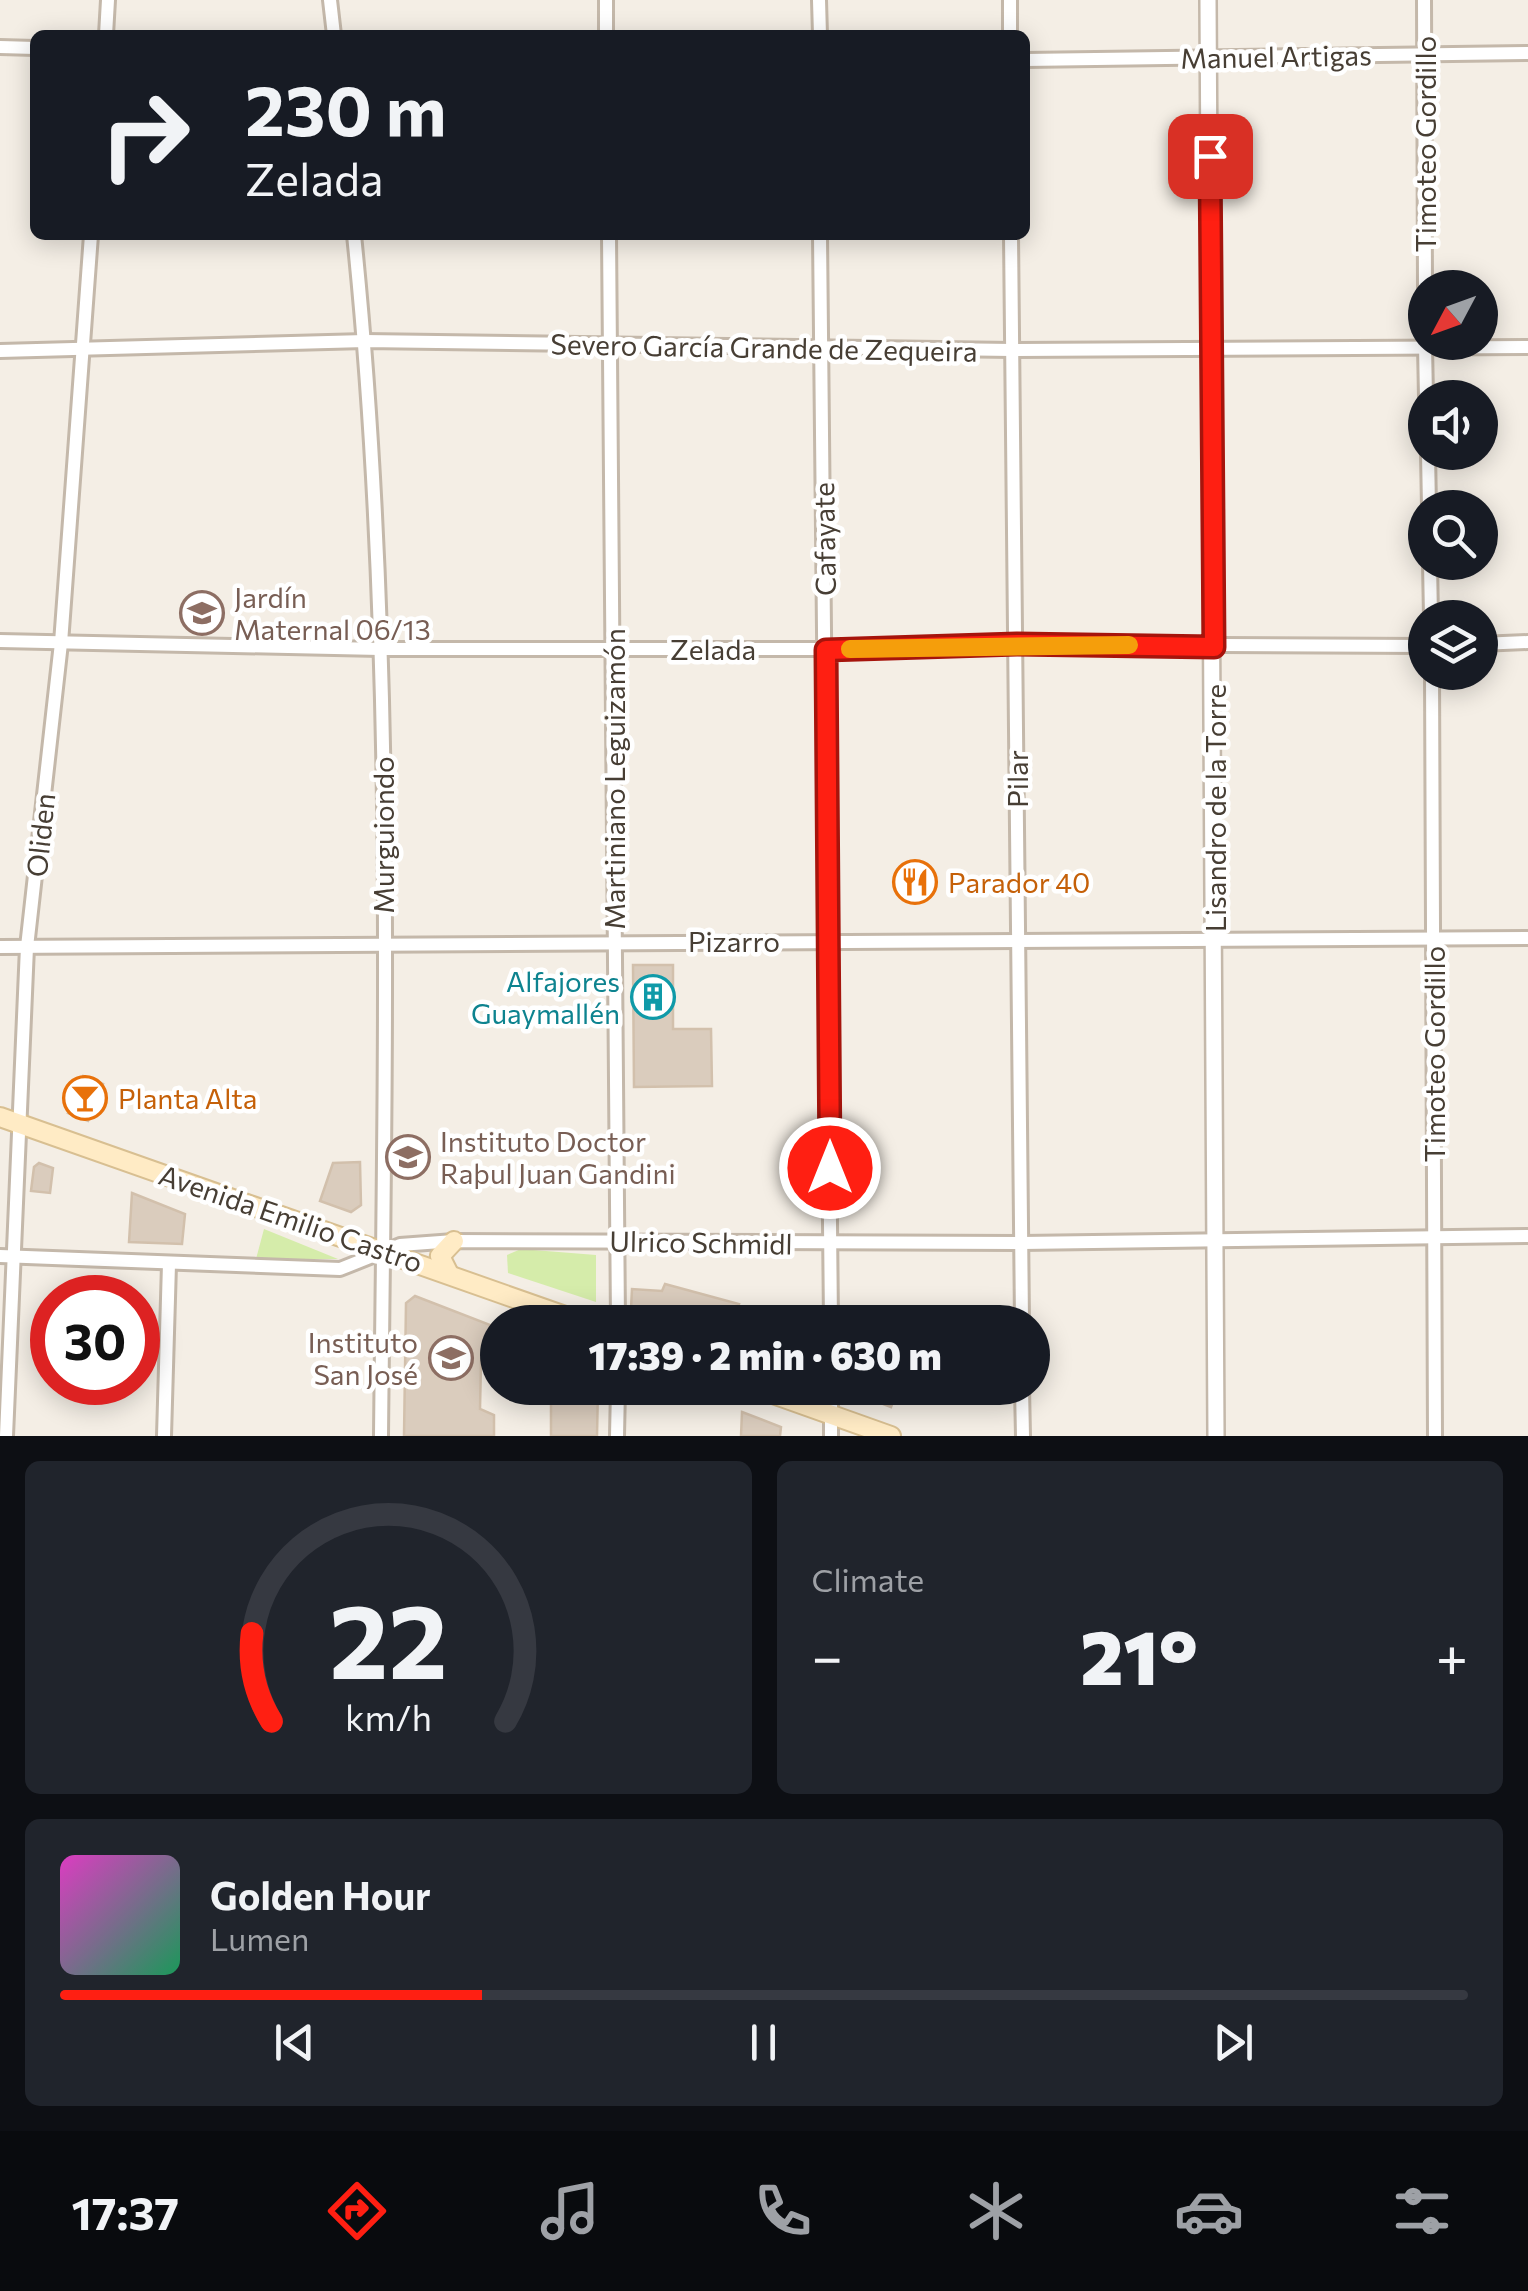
<!DOCTYPE html>
<html lang="en">
<head>
<meta charset="utf-8">
<style>
  :root { --surface:#171b24; --page:#20242c; --text:#f1f3f6; --muted:#9ea1a6; --line:#363941; --accent:#ff1f12 }
  body { margin:0; font-family:Commissioner,sans-serif; background:var(--page); color:var(--text); height:100vh; display:flex; flex-direction:column; font-size:38px; white-space:nowrap }
  * { box-sizing:border-box; margin:0 }
  p { font-size:32px; color:var(--muted) }
  .icon { flex:none; width:55px; height:55px; fill:none; stroke:currentColor; stroke-width:2; stroke-linecap:round; stroke-linejoin:round }
  .map { position:relative; height:1436px; overflow:hidden }
  .panel { display:flex; flex-direction:column; gap:25px; padding:25px; background:#0d0f14; flex:1 }
  .panel>* { flex:none }
  .top-card { position:absolute; left:30px; top:30px; width:1000px; height:210px; border-radius:15px; box-shadow:0 5px 25px #0003; background:#171b24; color:var(--text); overflow:hidden }
  .needle { width:65px; rotate:229deg }
  .fabs { position:absolute; left:1408px; top:270px; display:grid; gap:20px }
  .fabs a { display:grid; place-items:center; width:90px; height:90px; border-radius:50%; background:var(--surface); box-shadow:0 5px 25px #0003; font-size:50px }
  .speed { position:absolute; left:30px; top:1275px; display:flex; gap:20px; font-size:50px; font-weight:700; text-align:center }
  .speed>* { display:grid; place-content:center; width:130px; height:130px; border-radius:50%; background:var(--surface); box-shadow:0 5px 25px #0003; line-height:1 }
  .speed .limit { border:15px solid #d22; background:#fff; color:#111 }
  .pin { position:absolute; display:grid; place-items:center; width:85px; height:85px; color:#fff; margin:-42px; border-radius:20px; box-shadow:0 5px 15px #0006 }
  .me { position:absolute; width:110px; margin:-55px; rotate:0deg; stroke-linejoin:round; filter:drop-shadow(0 0 8px #0008) }
  .turn { display:flex; align-items:center; gap:35px; height:210px; padding:0 50px; font-size:45px }
  .turn .icon { width:130px; height:130px; stroke-width:2.5 }
  .turn b { display:block; font-size:70px; line-height:85px }
  .big { font-size:75px; font-weight:800; line-height:1.1 }
  .panel .card { flex:1; display:flex; flex-direction:column; justify-content:center; gap:15px; min-width:0; padding:0 35px; border-radius:15px; background:var(--page) }
  .panel .dial { align-items:center; gap:0 }
  .dial svg { height:260px; overflow:visible; fill:none; stroke:var(--line); stroke-width:7; stroke-linecap:round; text-anchor:middle }
  .dial text { fill:var(--text); stroke:none }
  .song { display:flex; align-items:center; gap:30px }
  .cover { width:120px; height:120px; border-radius:15px; background:linear-gradient(135deg,hsl(310 70% 55%),hsl(150 70% 35%)) }
  .played { height:10px; border-radius:5px; background:linear-gradient(90deg,var(--accent) 30%,var(--line) 30%) }
  .keys { display:flex; justify-content:space-around; direction:ltr }
  .heat { display:flex; justify-content:space-between; align-items:center; font-size:55px; direction:ltr }
  .panel .tiles { flex:1; display:grid; gap:25px; grid-template-columns:1fr 1fr }
  .card:last-child { grid-column:span 2 }
  .trip { position:absolute; left:480px; top:1305px; width:570px; height:100px; border-radius:50px; background:var(--surface); box-shadow:0 5px 25px #0003; font-weight:800; line-height:100px; text-align:center }
  .tabs { display:flex; height:160px; justify-content:space-around; align-items:center; background:#090b0e; color:var(--muted) }
  .tabs .icon { width:70px; height:70px }
  .tabs .on { color:var(--accent) }
  .tabs b { font-size:45px; color:var(--text) }
  .map>svg:first-child { display:block }
  .green { fill:#d5ecaa }
  .building { fill:#daccbd; stroke:#d2c0ac; stroke-width:2.5 }
  .lines { fill:none; stroke-linecap:round; stroke-linejoin:round }
  .minor-casing { stroke:#c4b8aa; stroke-width:18 }
  .tertiary-casing { stroke:#c4b8aa; stroke-width:20 }
  .secondary-casing { stroke:#d8bf91; stroke-width:22 }
  .minor { stroke:#fff; stroke-width:12 }
  .tertiary { stroke:#fff; stroke-width:15 }
  .secondary { stroke:#ffebc5; stroke-width:18 }
  .route-casing { stroke:#a6140c; stroke-width:25 }
  .route { stroke:#ff1f12; stroke-width:18 }
  .slow { stroke:#f59e0b; stroke-width:18 }
  .labels { text-anchor:middle; dominant-baseline:central; stroke-width:9; stroke-linejoin:round; paint-order:stroke }
  .street-label { font-size:28px; fill:#473e34; stroke:#fff }
  .education-label { font-size:28px; fill:#785e54; stroke:#fff; text-anchor:start }
  .food-label { font-size:28px; fill:#c56008; stroke:#fff; text-anchor:start }
  .culture-label { font-size:28px; fill:#0d838f; stroke:#fff; text-anchor:end }
</style>
</head>
<body>
<div class="map">
<svg width="1528" height="1436" viewBox="0 0 1528 1436">
  <rect width="100%" height="100%" fill="#f4eee5"/>
  <!-- green -->
  <g class="green">
    <polygon points="264,1229 338,1259 256,1259"/>
    <polygon points="521,1249 596,1255 596,1302 508,1273 507,1255"/>
  </g>
  <!-- building -->
  <g class="building">
    <polygon points="633,965 673,965 673,1029 711,1029 712,1086 634,1087"/>
    <polygon points="83,1076 103,1084 88,1121 68,1113"/>
    <polygon points="360,1162 361,1205 351,1212 320,1201 333,1163"/>
    <polygon points="39,1163 53,1168 50,1193 31,1191 34,1167"/>
    <polygon points="132,1193 185,1214 182,1244 129,1242"/>
    <polygon points="665,1284 739,1304 732,1322 666,1322 631,1309 632,1289 662,1291"/>
    <polygon points="415,1296 498,1328 498,1368 481,1362 480,1409 494,1415 494,1436 404,1436 406,1303"/>
    <polygon points="551,1388 598,1388 597,1436 551,1436"/>
    <polygon points="843,1388 898,1388 891,1407"/>
    <polygon points="742,1412 781,1427 780,1436 741,1436"/>
  </g>
  <g class="lines">
    <!-- minor casing -->
    <g class="minor-casing">
      <g id="minor">
        <polyline points="330,0 334,35"/>
        <polyline points="819,0 820,35"/>
        <polyline points="1424,0 1425,288"/>
        <polyline points="106,35 108,0"/>
        <polyline points="606,35 606,0"/>
        <polyline points="1010,35 1010,0"/>
        <polyline points="0,47 35,48"/>
        <polyline points="1025,60 1528,53"/>
        <path d="M354,235c41,398 31,801 27,1201"/>
        <polyline points="609,235 618,1322"/>
        <polyline points="820,235 831,1322"/>
        <polyline points="1011,235 1022,1322"/>
        <polyline points="1425,345 1426,398"/>
        <polyline points="0,351 365,341 1012,350 1528,347"/>
        <polyline points="1428,452 1429,508"/>
        <polyline points="1430,562 1431,618"/>
        <polyline points="0,641 380,649 826,649 1017,644 1425,646"/>
        <polyline points="1480,644 1528,642"/>
        <polyline points="1432,672 1435,1436"/>
        <polyline points="0,947 1528,938"/>
        <polyline points="0,1256 340,1269 400,1245 454,1241 1022,1243 1528,1236"/>
        <polyline points="1022,1388 1023,1436"/>
        <polyline points="6,1436 27,947 61,643 91,235"/>
        <polyline points="164,1436 169,1264"/>
        <polyline points="617,1436 618,1388"/>
        <polyline points="831,1436 831,1388"/>
      </g>
    </g>
    <!-- tertiary casing -->
    <g class="tertiary-casing">
      <polyline id="tertiary" points="1208,0 1216,1436"/>
    </g>
    <!-- secondary casing -->
    <g class="secondary-casing">
      <g id="secondary">
        <polyline points="0,1117 582,1322"/>
        <polyline points="449,1274 440,1256 454,1241"/>
        <polyline points="756,1388 891,1436"/>
      </g>
    </g>
    <!-- minor -->
    <use href="#minor" class="minor"/>
    <!-- tertiary -->
    <use href="#tertiary" class="tertiary"/>
    <!-- secondary -->
    <use href="#secondary" class="secondary"/>
  </g>
  <g class="lines">
    <!-- route casing -->
    <g class="route-casing">
      <polyline id="route" points="830,1168 826,650 1017,644 1214,647 1210,156"/>
    </g>
    <!-- route -->
    <use href="#route" class="route"/>
    <!-- slow -->
    <polyline class="slow" points="850,649 1129,645"/>
  </g>
  <!-- icons -->
  <defs>
    <g id="school-ring" transform="scale(2.25)"><circle r="9.5" fill="#fff" stroke="#8d6e63" stroke-width="1.5"/><path d="M0-5L7-2L0 1L-7-2ZM-4 1L0 2.5L4 1V4Q0 6-4 4Z" fill="#8d6e63"/></g>
    <g id="restaurant-ring" transform="scale(2.25)"><circle r="9.5" fill="#fff" stroke="#e8710a" stroke-width="1.5"/><path d="M-5-6h1v4h1v-4h1v4h1v-4h1v5L-1.5 .5V6h-2V.5L-5-1ZM5-6V6H3V1.5H1.5Q1.5-4 5-6Z" fill="#e8710a"/></g>
    <g id="building-ring" transform="scale(2.25)"><circle r="9.5" fill="#fff" stroke="#0f9aa8" stroke-width="1.5"/><path d="M-4-6H4V6H1V3H-1V6H-4ZM-2.5-4.3h1.7v1.8h-1.7ZM.8-4.3h1.7v1.8H.8ZM-2.5-1h1.7V.8h-1.7ZM.8-1h1.7V.8H.8Z" fill="#0f9aa8"/></g>
    <g id="bar-ring" transform="scale(2.25)"><circle r="9.5" fill="#fff" stroke="#e8710a" stroke-width="1.5"/><path d="M-6-5H6L.8 .8V4.5H3.5V6h-7V4.5H-.8V.8Z" fill="#e8710a"/></g>
  </defs>
  <g fill-rule="evenodd">
    <use href="#school-ring" x="202" y="613"/>
    <use href="#restaurant-ring" x="915" y="882"/>
    <use href="#building-ring" x="653" y="997"/>
    <use href="#bar-ring" x="85" y="1098"/>
    <use href="#school-ring" x="408" y="1157"/>
    <use href="#school-ring" x="451" y="1358"/>
  </g>
  <g class="labels">
    <!-- street labels -->
    <g class="street-label">
      <text transform="translate(1276 56) rotate(-1)">Manuel Artigas</text>
      <text transform="translate(1425 144) rotate(-90)">Timoteo Gordillo</text>
      <text transform="translate(764 347) rotate(1)">Severo García Grande de Zequeira</text>
      <text transform="translate(824 539) rotate(-91)">Cafayate</text>
      <text x="713" y="649">Zelada</text>
      <text transform="translate(614 779) rotate(-90)">Martiniano Leguizamón</text>
      <text transform="translate(1017 779) rotate(-90)">Pilar</text>
      <text transform="translate(1215 808) rotate(-90)">Lisandro de la Torre</text>
      <text transform="translate(40 835) rotate(-84)">Oliden</text>
      <text transform="translate(383 835) rotate(-90)">Murguiondo</text>
      <text x="734" y="941">Pizarro</text>
      <text transform="translate(1434 1054) rotate(-90)">Timoteo Gordillo</text>
      <text transform="translate(291 1218) rotate(19)">Avenida Emilio Castro</text>
      <text transform="translate(701 1242) rotate(1)">Ulrico Schmidl</text>
    </g>
    <!-- education labels -->
    <g class="education-label">
      <text x="234" y="597">Jardín<tspan x="234" dy="32">Maternal 06/13</tspan></text>
      <text x="440" y="1141">Instituto Doctor<tspan x="440" dy="32">Raþul Juan Gandini</tspan></text>
      <text x="418" y="1342" text-anchor="end">Instituto<tspan x="418" dy="32">San José</tspan></text>
    </g>
    <!-- food labels -->
    <g class="food-label">
      <text x="948" y="882">Parador 40</text>
      <text x="118" y="1098">Planta Alta</text>
    </g>
    <!-- culture labels -->
    <g class="culture-label">
      <text x="620" y="981">Alfajores<tspan x="620" dy="32">Guaymallén</tspan></text>
    </g>
  </g>
</svg>
<div class="fabs">
<a><svg class="needle" viewBox="-14 -14 28 28"><path d="M0-13l5 13h-10z" fill="#e53935"/><path d="M0 13l5-13h-10z" fill="#9ea1a6"/></svg></a>
<a><svg class="icon" aria-label="sound" viewBox="0 0 24 24"><path d="M4 9h4l5-4v14l-5-4H4zM17 9q2 3 0 6"/></svg></a>
<a><svg class="icon" aria-label="search" viewBox="0 0 24 24"><circle cx="10" cy="10" r="6"/><path d="M15 15l6 6"/></svg></a>
<a><svg class="icon" aria-label="layers" viewBox="0 0 24 24"><path d="M12 4l9 5-9 5-9-5zM3 14l9 5 9-5"/></svg></a>
</div>
<div class="speed"><div class="limit">30</div></div>
<div class="pin" style="left:1210px;top:156px;background:#d93025"><svg class="icon" aria-label="arrive" viewBox="0 0 24 24"><path d="M6 21V4h12l-3 4 3 4H6"/></svg></div>
<svg class="me" style="left:830px;top:1168px" viewBox="-20 -20 40 40"><circle r="17" fill="#ff1f12" stroke="#fff" stroke-width="3"/><path d="M0-11L8 9 0 5-8 9z" fill="#fff"/></svg>
<div class="trip">17:39 · 2 min · 630 m</div>
<div class="top-card">
<div class="turn"><svg class="icon" aria-label="right" viewBox="0 0 24 24"><path d="M7 20v-9h11M14 6l5 5-5 5"/></svg><div><b>230 m</b>Zelada</div></div>
</div>
</div>
<section class="panel">
<div class="tiles">
<div class="card dial"><svg viewBox="0 0 100 80">
<path d="M14 69A42 42 0 1 1 86 69"/>
<path d="M14 69A42 42 0 0 1 8 42" stroke="#ff1f12"/>
<text x="50" y="56" font-size="32" font-weight="700">22</text>
<text x="50" y="72" font-size="11">km/h</text>
</svg></div>
<div class="card"><p>Climate</p>
<div class="heat"><a>−</a><b class="big">21°</b><a>+</a></div>
</div>
<div class="card">
<div class="song"><i class="cover"></i><div><b>Golden Hour</b><p>Lumen</p></div></div>
<div class="played"></div>
<div class="keys"><svg class="icon" aria-label="previous" viewBox="0 0 24 24"><path d="M18 5L8 12l10 7zM5 5v14"/></svg><svg class="icon" aria-label="pause" viewBox="0 0 24 24"><path d="M8 5v14M16 5v14"/></svg><svg class="icon" aria-label="next" viewBox="0 0 24 24"><path d="M6 5l10 7-10 7zM19 5v14"/></svg></div>
</div>
</div>
</section>
<nav class="tabs">
<b>17:37</b>
<svg class="icon on" aria-label="directions" viewBox="0 0 24 24"><path d="M12 3l9 9-9 9-9-9zM9 14v-3h6M13 9l2 2-2 2"/></svg>
<svg class="icon" aria-label="music" viewBox="0 0 24 24"><path d="M9 18V5l10-2v13"/><circle cx="6" cy="18" r="3"/><circle cx="16" cy="16" r="3"/></svg>
<svg class="icon" aria-label="phone" viewBox="0 0 24 24"><path d="M5 4h4l2 5-3 2q2 4 5 5l2-3 5 2v4C11 20 4 13 5 4z"/></svg>
<svg class="icon" aria-label="climate" viewBox="0 0 24 24"><path d="M12 3v18M4 7l16 10M4 17L20 7"/></svg>
<svg class="icon" aria-label="car" viewBox="0 0 24 24"><path d="M5 17H2v-5l4-1 3-4h7l3 4 3 1v5h-3M9 17h6M6 11h13"/><circle cx="7" cy="17" r="2"/><circle cx="17" cy="17" r="2"/></svg>
<svg class="icon" aria-label="filters" viewBox="0 0 24 24"><path d="M4 7h16M4 17h16"/><circle cx="9" cy="7" r="2"/><circle cx="15" cy="17" r="2"/></svg>
</nav>
</body>
</html>
